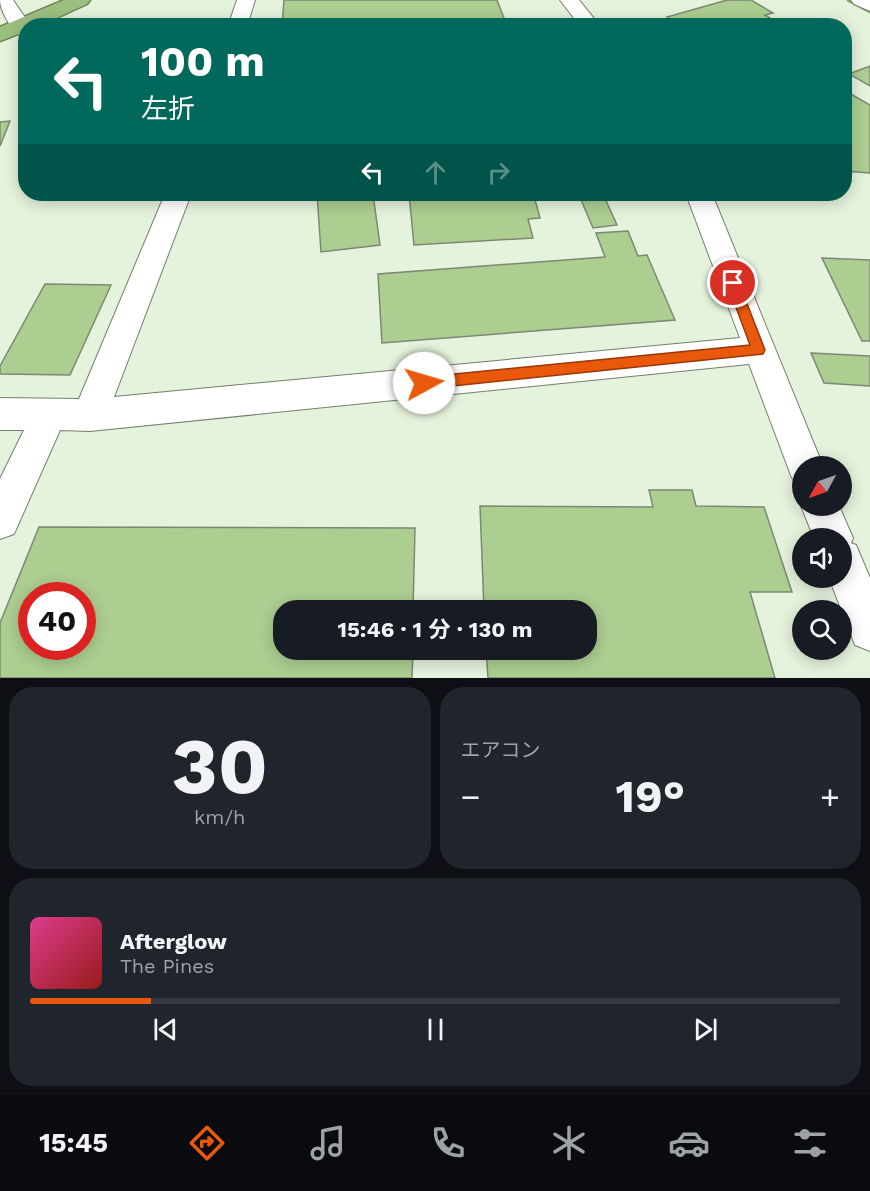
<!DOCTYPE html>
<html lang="ja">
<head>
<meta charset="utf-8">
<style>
  :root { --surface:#171b24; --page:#20242c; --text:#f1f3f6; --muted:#9ea1a6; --line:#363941; --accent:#ea580c }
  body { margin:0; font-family:"Work Sans","Noto Sans JP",sans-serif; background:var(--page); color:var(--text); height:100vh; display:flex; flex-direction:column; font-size:22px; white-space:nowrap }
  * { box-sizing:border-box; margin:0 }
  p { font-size:20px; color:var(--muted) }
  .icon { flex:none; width:33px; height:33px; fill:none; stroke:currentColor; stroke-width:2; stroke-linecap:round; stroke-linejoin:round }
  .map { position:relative; height:678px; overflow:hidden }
  .details { display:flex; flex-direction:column; gap:9px; padding:9px; background:#0d0f14; flex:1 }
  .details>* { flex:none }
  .banner { position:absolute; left:18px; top:18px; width:834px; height:183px; border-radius:24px; box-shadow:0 3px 15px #0003; background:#00695c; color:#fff; overflow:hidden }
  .needle { width:39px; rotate:230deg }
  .tools { position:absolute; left:792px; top:456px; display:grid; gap:12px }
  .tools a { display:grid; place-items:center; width:60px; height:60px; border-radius:50%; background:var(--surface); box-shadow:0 3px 15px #0003; font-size:30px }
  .speed { position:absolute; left:18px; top:582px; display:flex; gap:12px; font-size:30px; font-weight:700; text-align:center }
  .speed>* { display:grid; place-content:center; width:78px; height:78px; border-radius:50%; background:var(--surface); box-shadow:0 3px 15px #0003; line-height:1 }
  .speed .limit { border:9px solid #d22; background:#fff; color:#111 }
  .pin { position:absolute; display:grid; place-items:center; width:51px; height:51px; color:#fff; margin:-26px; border:3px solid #fff; border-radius:50%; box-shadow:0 2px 6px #0007 }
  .me { position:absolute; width:66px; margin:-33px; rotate:84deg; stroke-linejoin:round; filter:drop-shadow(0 0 4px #0008) }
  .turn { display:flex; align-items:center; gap:21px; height:126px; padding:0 24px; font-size:27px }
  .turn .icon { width:78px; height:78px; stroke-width:2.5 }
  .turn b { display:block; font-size:42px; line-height:51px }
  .lanes { display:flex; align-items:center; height:57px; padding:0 24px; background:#0003; justify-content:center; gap:30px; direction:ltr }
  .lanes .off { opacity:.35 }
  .big { font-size:45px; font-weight:700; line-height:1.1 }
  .details .widget { flex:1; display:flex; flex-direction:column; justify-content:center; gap:9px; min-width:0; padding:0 21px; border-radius:24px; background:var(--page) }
  .details .dial { align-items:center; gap:0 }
  .dial b { font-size:78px; line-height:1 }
  .song { display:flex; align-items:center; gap:18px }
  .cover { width:72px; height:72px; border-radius:9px; background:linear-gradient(135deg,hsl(330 70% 55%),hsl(0 70% 35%)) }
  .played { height:6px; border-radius:3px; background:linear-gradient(90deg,var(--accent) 15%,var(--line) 15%) }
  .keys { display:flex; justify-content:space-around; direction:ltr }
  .heat { display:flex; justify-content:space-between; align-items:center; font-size:33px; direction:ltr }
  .details .tiles { flex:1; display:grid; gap:9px; grid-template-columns:1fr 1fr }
  .widget:last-child { grid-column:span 2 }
  .trip { position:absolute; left:273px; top:600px; width:324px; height:60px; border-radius:24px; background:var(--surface); box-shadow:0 3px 15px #0003; font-weight:700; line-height:60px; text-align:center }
  .tabs { display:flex; height:96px; justify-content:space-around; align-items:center; background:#090b0e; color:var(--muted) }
  .tabs .icon { width:42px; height:42px }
  .tabs .current { color:var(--accent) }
  .tabs b { font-size:27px; color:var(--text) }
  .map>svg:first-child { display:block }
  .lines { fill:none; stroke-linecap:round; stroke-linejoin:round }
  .stream { stroke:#86a66b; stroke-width:4.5 }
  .building { fill:#acce91; stroke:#7d8874; stroke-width:1.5; fill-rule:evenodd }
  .minor-casing { stroke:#747f6c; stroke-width:2 }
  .highway-casing { stroke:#70895c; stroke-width:3 }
  .minor { fill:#fff; fill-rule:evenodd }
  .highway { fill:#9cc07f; fill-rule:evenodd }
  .route { fill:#ea580c; stroke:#983908; stroke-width:1.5 }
</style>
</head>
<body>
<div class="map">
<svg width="870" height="678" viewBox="0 0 870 678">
  <rect width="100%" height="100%" fill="#e5f2dc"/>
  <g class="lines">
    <!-- stream -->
    <polyline class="stream" points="849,0 870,11"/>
  </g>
  <!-- building -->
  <g class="building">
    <polygon points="284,0 497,0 507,26 282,26"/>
    <polygon points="727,0 751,0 773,13 765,15 783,26 679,26 667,17"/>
    <polygon points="870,66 870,86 849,74"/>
    <polygon points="844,90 870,105 870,173 844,171"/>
    <polygon points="10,121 0,146 0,122"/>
    <polygon points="317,194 373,194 380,245 321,252"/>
    <polygon points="409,194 534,196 540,218 528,219 533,238 414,245"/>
    <polygon points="603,194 617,225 593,228 579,195"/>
    <polygon points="628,231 638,256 647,255 675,320 382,343 378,274 605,257 596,233"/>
    <polygon points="822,258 870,260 870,341 862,341"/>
    <polygon points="45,284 111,285 70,375 0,374 0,366"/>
    <polygon points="811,353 870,356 870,386 824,383"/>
    <polygon points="649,490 692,490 696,506 764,507 792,592 750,592 775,678 488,678 486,650 586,650 586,610 484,610 480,506 653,507"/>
    <path d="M39,527l376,1 -2,82h-129v40h129l-1,28h-412v-55zM32,596h50v50h-50z"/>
  </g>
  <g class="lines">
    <!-- minor casing -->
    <g class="minor-casing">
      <g id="minor">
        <path d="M0,0h13l18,26h-5v12c-12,-3 -26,-26 -26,-38z"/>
        <polygon points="237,0 255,0 247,26 228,26"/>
        <polygon points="560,0 579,0 600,26 580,26"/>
        <polygon points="851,0 870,0 870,11 854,4"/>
        <polygon points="165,194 191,194 114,397 740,338 686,194 712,194 823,466 802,466 802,482 792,478 749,364 90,431 60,430 14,534 0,539 0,479 24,430 0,430 0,398 79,399"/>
        <polygon points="802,502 802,506 839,506 853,538 851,543 856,545 870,578 870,651 855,645 829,578 842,578 842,538 814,538 801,506"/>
      </g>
    </g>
    <!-- highway casing -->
    <g class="highway-casing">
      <polygon id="highway" points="64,0 90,0 87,4 39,26 26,26 26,31 0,41 0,27"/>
    </g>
    <!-- minor -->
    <use href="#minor" class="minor"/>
    <!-- highway -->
    <use href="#highway" class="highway"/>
  </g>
  <!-- route -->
  <polygon class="route" points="733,278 739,283 765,350 763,354 424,389 417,383 424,377 750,345 727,283"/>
</svg>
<div class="tools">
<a><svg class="needle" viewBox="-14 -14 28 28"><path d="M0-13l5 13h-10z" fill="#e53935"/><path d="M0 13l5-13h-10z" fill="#9ea1a6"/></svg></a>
<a><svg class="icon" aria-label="sound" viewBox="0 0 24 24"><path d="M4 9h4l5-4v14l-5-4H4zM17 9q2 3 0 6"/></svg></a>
<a><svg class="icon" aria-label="search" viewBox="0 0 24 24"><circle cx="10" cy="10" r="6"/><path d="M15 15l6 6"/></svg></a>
</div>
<div class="speed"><div class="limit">40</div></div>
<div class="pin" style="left:733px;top:283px;background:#d93025"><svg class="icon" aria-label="arrive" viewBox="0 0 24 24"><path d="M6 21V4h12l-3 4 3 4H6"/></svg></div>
<svg class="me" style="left:424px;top:383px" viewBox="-20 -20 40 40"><circle r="19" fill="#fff"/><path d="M0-13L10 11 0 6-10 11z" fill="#ea580c"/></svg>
<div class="trip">15:46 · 1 分 · 130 m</div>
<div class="banner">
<div class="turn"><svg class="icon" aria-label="left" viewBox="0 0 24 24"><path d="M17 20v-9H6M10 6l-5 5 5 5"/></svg><div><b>100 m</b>左折</div></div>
<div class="lanes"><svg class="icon" aria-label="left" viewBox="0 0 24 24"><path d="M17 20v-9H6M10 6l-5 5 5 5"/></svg><svg class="icon off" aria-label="ahead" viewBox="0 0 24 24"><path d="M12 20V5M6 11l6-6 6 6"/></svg><svg class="icon off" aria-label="right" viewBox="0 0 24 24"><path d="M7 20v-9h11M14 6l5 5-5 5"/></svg></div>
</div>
</div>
<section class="details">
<div class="tiles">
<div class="widget dial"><b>30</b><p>km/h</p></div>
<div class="widget"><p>エアコン</p>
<div class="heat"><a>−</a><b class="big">19°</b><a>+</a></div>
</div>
<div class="widget">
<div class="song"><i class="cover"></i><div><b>Afterglow</b><p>The Pines</p></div></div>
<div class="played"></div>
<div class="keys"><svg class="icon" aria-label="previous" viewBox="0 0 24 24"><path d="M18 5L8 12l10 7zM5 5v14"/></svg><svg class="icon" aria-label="pause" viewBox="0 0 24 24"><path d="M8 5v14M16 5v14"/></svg><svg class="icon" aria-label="next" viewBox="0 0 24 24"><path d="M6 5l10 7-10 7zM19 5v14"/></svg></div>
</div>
</div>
</section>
<nav class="tabs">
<b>15:45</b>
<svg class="icon current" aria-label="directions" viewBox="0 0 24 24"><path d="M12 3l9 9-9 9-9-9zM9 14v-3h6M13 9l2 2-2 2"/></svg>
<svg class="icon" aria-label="music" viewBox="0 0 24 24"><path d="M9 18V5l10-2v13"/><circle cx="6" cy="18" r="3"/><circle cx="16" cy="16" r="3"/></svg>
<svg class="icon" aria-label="phone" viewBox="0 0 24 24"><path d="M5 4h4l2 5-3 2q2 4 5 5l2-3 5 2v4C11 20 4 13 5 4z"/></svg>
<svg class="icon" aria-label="climate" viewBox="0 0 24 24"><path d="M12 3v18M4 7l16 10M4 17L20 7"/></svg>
<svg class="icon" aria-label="car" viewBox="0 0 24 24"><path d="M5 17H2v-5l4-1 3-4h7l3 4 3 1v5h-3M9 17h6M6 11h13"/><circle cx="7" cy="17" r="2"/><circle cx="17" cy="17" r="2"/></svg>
<svg class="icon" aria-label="filters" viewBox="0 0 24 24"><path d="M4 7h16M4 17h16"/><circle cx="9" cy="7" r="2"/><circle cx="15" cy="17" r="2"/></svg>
</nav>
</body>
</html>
